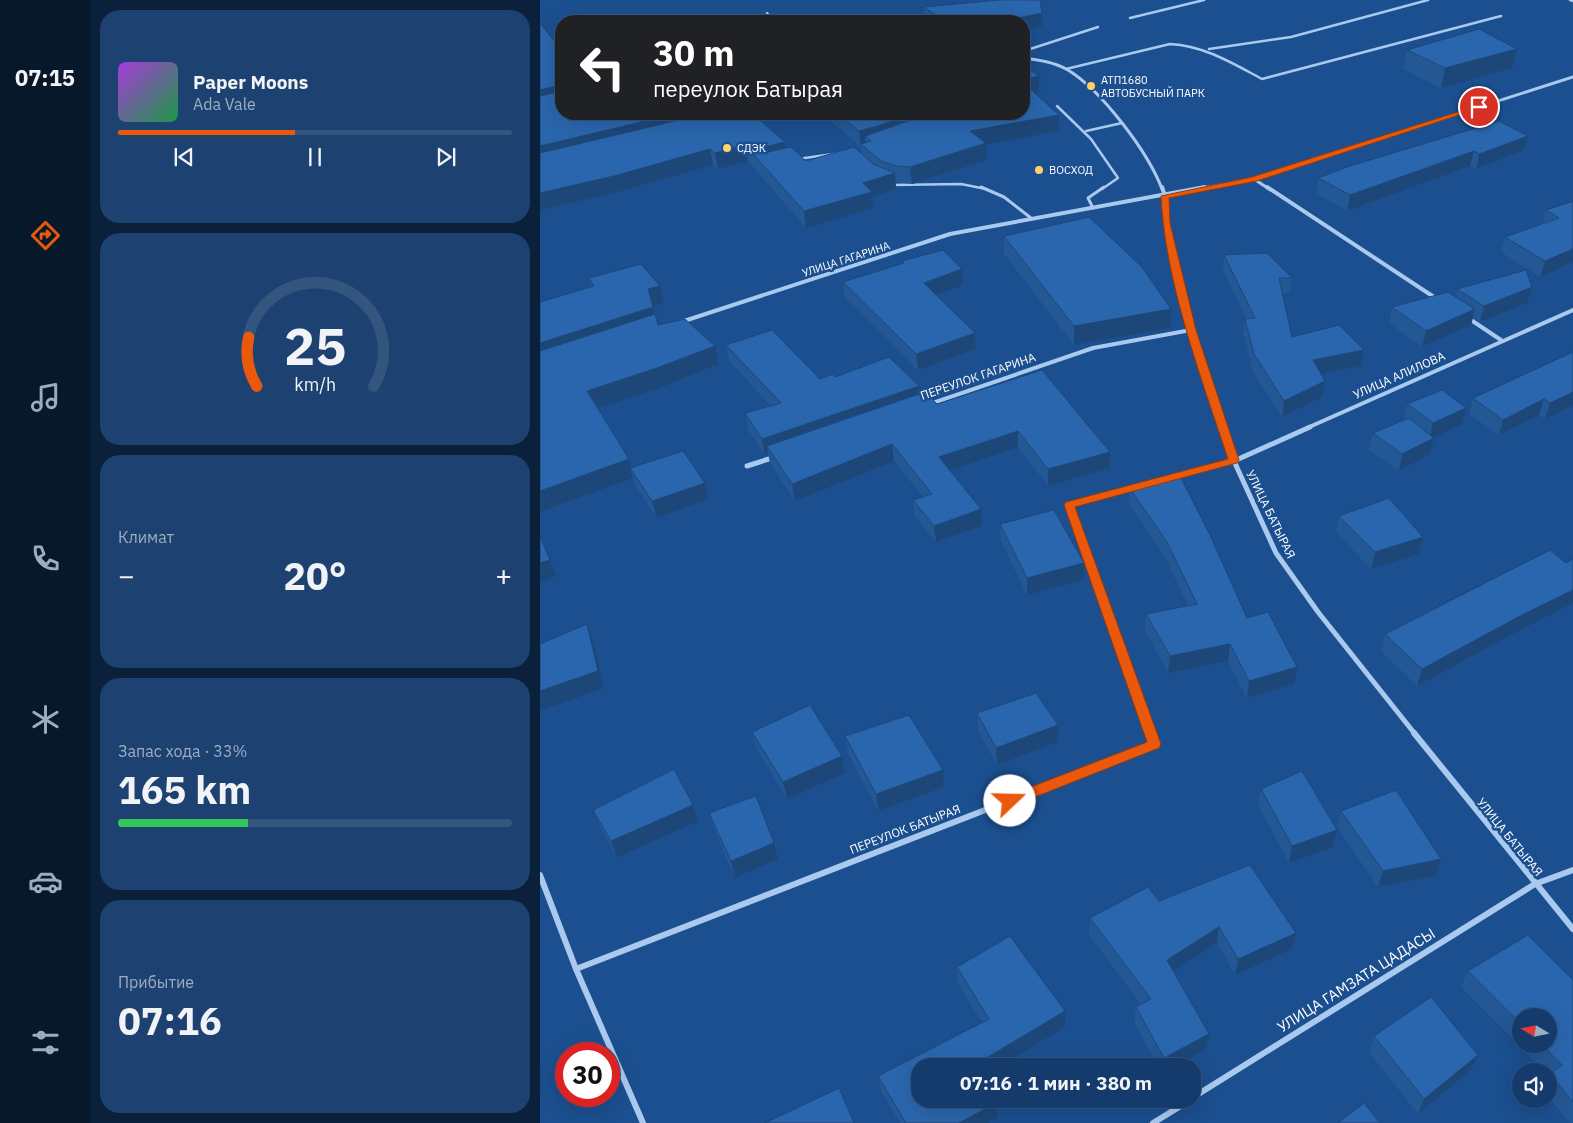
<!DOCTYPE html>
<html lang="ru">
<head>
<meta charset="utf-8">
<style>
  :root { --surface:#143b6b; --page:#1d4271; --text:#f1f3f6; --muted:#9dadc1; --line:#33557e; --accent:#ea580c }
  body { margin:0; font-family:"IBM Plex Sans",sans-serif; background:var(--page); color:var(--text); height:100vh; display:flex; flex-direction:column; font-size:19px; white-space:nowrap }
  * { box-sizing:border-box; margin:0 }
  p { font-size:16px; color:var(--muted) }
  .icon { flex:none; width:28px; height:28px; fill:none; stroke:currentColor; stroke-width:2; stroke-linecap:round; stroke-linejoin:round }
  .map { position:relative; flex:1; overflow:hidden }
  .drawer { display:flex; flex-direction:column; gap:10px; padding:10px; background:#0b203b; width:450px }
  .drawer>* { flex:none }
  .guide { position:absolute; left:15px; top:15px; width:475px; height:105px; border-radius:20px; box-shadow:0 5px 20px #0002,0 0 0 1px var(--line); background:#202124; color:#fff; overflow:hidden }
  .needle { width:32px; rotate:280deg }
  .tools { position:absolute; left:972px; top:1008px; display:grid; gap:10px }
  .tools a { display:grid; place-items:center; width:45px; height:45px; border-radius:50%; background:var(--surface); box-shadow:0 5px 20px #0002,0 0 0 1px var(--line); font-size:25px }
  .speed { position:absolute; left:15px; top:1042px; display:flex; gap:10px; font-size:25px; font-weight:700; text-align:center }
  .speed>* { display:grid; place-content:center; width:65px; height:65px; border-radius:50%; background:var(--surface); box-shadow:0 5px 20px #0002,0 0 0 1px var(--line); line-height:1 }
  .speed .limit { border:8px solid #d22; background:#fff; color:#111 }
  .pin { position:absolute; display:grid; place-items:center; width:42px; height:42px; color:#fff; margin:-21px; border:2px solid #fff; border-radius:50%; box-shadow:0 1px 5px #0007 }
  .me { position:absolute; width:55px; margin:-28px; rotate:69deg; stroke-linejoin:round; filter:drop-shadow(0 0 4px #0008) }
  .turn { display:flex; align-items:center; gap:18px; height:105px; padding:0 15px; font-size:22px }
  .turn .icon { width:65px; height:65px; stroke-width:2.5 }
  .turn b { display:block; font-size:35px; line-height:42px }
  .big { font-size:38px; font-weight:800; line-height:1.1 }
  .drawer .card { flex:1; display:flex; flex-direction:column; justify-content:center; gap:8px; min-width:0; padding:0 18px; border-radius:20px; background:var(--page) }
  .drawer .dial { align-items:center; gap:0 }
  .dial svg { height:130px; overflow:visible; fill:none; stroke:var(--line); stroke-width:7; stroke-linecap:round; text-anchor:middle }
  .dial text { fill:var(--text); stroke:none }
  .song { display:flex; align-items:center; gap:15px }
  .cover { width:60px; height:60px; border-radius:8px; background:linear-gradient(135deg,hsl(280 70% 55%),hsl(140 70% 35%)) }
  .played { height:5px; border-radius:2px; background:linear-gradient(90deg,var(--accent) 45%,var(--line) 45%) }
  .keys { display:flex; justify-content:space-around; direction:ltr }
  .heat { display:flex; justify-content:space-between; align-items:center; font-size:28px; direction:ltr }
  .charge { height:8px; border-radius:4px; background:linear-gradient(90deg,#34c759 33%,var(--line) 0) }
  .trip { position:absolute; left:371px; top:1058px; width:290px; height:50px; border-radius:20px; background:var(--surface); box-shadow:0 5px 20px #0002,0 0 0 1px var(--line); font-weight:800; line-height:50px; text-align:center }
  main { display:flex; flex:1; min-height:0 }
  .tab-bar { display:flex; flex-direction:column; width:90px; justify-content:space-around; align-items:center; background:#08182b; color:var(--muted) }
  .tab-bar .icon { width:35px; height:35px }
  .tab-bar .current { color:var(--accent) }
  .tab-bar b { font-size:22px; color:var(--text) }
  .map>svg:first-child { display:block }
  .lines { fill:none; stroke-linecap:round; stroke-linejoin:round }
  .lane-far1 { stroke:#a9c9ee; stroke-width:2.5 }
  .lane { stroke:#a9c9ee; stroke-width:3 }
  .street-far3 { stroke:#a9c9ee; stroke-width:3 }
  .street-far2 { stroke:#a9c9ee; stroke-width:4 }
  .street-far1 { stroke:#a9c9ee; stroke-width:5 }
  .street { stroke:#a9c9ee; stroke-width:6 }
  .wall { fill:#245895; fill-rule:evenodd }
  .shaded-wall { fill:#1d4779 }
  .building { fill:#2a66ad; stroke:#1d4779 }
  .route { fill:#ea580c; stroke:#983908 }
  .poi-dot { fill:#ffd166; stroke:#1b4f8f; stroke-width:2 }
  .labels { text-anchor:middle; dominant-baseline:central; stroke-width:5; stroke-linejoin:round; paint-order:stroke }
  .far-poi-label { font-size:11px; fill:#fff; stroke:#1b4f8f; text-anchor:start }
  .far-street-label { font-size:11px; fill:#fff; stroke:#1b4f8f }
  .street-label { font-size:12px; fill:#fff; stroke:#1b4f8f }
  .near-street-label { font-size:15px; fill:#fff; stroke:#1b4f8f }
</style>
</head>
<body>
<main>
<nav class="tab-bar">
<b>07:15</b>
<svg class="icon current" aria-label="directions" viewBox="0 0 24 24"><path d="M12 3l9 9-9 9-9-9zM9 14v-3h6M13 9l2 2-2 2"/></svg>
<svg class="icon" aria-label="music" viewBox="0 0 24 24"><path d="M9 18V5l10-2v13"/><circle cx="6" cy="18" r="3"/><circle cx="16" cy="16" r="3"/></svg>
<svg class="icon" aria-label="phone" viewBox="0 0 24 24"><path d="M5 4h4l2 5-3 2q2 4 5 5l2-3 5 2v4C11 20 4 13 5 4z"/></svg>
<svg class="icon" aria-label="climate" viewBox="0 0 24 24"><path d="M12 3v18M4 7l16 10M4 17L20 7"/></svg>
<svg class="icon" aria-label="car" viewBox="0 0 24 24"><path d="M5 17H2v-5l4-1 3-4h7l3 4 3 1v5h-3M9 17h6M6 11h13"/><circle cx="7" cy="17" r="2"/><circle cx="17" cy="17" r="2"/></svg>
<svg class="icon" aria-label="filters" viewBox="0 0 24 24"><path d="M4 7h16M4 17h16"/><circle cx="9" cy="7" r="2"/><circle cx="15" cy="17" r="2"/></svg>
</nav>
<section class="drawer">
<div class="card">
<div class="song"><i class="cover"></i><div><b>Paper Moons</b><p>Ada Vale</p></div></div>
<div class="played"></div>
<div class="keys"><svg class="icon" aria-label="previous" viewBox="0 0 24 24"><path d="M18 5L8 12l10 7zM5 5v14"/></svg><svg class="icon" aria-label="pause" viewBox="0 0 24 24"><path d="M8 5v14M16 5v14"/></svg><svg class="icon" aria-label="next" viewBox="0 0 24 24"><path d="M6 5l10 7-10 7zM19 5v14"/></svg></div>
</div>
<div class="card dial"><svg viewBox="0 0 100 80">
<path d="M14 69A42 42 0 1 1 86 69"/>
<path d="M14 69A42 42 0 0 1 9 39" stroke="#ea580c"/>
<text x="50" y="56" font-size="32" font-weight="700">25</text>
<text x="50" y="72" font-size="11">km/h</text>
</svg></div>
<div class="card"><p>Климат</p>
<div class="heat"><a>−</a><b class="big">20°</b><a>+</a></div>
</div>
<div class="card"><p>Запас хода · 33%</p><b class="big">165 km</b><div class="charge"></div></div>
<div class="card"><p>Прибытие</p><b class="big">07:16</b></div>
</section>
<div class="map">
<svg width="1033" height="1123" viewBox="0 0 1033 1123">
  <rect width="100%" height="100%" fill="#1b4f8f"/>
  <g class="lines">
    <!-- lane-far1 -->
    <g class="lane-far1">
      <polyline points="1030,0 1033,1"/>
      <polyline points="227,13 233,21"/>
      <polyline points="590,18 664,0"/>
      <polyline points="669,49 751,37 888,0"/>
      <polyline points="484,51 558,27"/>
      <path d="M526,69l104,-25c35,2 62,19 92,35l239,-63"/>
      <polyline points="517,106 551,139 578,178 562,189"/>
      <polyline points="546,131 582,123"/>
      <polyline points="258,159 293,154"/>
      <polyline points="352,185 421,184 446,189"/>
    </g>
    <!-- lane -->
    <g class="lane">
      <polyline points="441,187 464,197 491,218"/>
      <polyline points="553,208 548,198 564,187"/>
    </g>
    <!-- street-far3 -->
    <g class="street-far3">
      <path d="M484,58c15,2 30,4 44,12 34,21 80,82 94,119"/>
      <polyline points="714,179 729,189"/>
      <polyline points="658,189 714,179 1033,77"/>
    </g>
    <!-- street-far2 -->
    <g class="street-far2">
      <polyline points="622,187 625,196 626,223 651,330 683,428"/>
      <polyline points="727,187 897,299"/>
      <polyline points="928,318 961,340"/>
      <polyline points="141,322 410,234 665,187"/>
      <polyline points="390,404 553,348 651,330"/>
      <polyline points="767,428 1033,310"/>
    </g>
    <!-- street-far1 -->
    <g class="street-far1">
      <polyline points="683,427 694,461 736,553 778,612 875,734"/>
      <polyline points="207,466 235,457"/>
      <polyline points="633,477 694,461 770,427"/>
      <polyline points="596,487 529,505 611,734"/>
    </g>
    <!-- street -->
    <g class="street">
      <polyline points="874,733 1033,929"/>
      <polyline points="0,875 36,969 103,1123"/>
      <polyline points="36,969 615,744 611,733"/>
      <polyline points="652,1098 995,884 1033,870"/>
      <polyline points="613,1123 652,1099"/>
    </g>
  </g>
  <!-- wall -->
  <g class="wall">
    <polygon points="460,0 500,0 502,13 502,26 484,30 484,21 385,21 384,20 383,7"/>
    <polygon points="0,23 21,50 21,114 246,148 266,161 322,154 321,147 286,117 286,114 484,114 499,76 499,92 495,93 519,131 446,145 447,160 372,184 356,182 356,189 333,197 334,208 266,228 208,161 178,169 173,165 78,192 0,210"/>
    <polygon points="977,49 972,68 901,88 863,69 867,50"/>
    <polygon points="959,121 984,150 936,169 930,166 807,211 776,193 778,178"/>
    <polygon points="1033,201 1033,262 1000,277 961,252 965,237 1002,224 1006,210"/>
    <polygon points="464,236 630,328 534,345 464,254"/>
    <polygon points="684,255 752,278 750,293 742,294 752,337 824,350 821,366 781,374 785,381 782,397 742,417 712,370 703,334 705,319 706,318 683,270"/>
    <polygon points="362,261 422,269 423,285 396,295 435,333 436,349 378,370 305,298 303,282 362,264"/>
    <polygon points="49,278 124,303 113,307 118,325 178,364 122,387 57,408 91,468 165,483 169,499 117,518 95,485 93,478 0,512 0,302 52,287"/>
    <polygon points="992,287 987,303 940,322 933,317 931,325 882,347 849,323 852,307 916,297 917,289"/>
    <polygon points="186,345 280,379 295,377 379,386 379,394 397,404 502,370 570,468 508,486 478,447 410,470 441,509 442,526 396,542 375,517 373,500 383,497 354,461 255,501 230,463 228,454 225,455 208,430 205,413 231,406 189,361"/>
    <polygon points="1033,352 1033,406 1005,419 999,415 959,435 929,414 933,398"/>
    <polygon points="867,404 926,408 922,424 894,437 890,454 859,471 829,450 833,433 864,420"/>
    <polygon points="589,487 707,618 754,684 707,698 688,661 628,673 605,631 606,614 648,606 626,559 589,504"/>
    <polygon points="799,516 883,537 879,554 831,569 796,532"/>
    <polygon points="460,524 544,580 487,595 461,541"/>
    <polygon points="1033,603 973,634 877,686 841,651 845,634"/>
    <polygon points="437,713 518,742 457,765 438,730"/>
    <polygon points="212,732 302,756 305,773 247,799 216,748"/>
    <polygon points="305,736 403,770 404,787 338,811 308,753"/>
    <polygon points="721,789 793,847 749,863 718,805"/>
    <polygon points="153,805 158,821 77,858 60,826 53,810"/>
    <polygon points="801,811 896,876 838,887 797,827"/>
    <polygon points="169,813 238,859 195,878 174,829"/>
    <polygon points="619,901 752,949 695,975 677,943 634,971 666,1050 635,1066 618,1066 594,1022 596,1007 601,1004 549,935 550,918"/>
    <polygon points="417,967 525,1011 525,1027 380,1066 457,1119 448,1123 360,1123 341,1091 338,1076 442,1022 418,984"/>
    <path d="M928,971l105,9v143h-3l-21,-25v-27h-5l-83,-84zM981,1016l28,28h-28z"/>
    <polygon points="834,1036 931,1070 878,1114 829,1052"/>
  </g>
  <!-- shaded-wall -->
  <g class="shaded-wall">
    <polygon points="502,13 502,26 484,30 484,21 464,21"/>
    <polygon points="977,49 972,68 901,88 905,68"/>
    <polygon points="499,76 499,92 484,96 484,80"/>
    <polygon points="17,86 21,101 0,106 0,90"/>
    <polygon points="135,114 198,114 0,163 0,146"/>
    <polygon points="372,114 413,114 331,141 325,136 326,146 321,144 321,147 319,131"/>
    <polygon points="519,115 519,131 446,145 447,160 372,184 370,167 430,131"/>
    <polygon points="988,136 984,150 936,169 939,154"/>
    <polygon points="245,142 248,158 223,164 218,151 220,148"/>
    <polygon points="205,145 208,161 178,169 175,153"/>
    <polygon points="170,149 173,165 78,192 0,210 0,193"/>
    <polygon points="934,151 930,166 807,211 810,195"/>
    <polygon points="355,173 356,189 333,197 334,208 266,228 264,211 323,183"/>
    <polygon points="1033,249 1033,262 1000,277 1005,261"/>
    <polygon points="422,269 423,285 385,299 384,283"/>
    <polygon points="120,286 124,303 113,307 108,289"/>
    <polygon points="992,287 987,303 940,322 944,306"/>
    <polygon points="113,307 118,325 0,363 0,343"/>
    <polygon points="631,309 630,328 534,345 534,326"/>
    <polygon points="935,309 931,325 882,347 886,331"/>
    <polygon points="435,333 436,349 378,370 376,354"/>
    <polygon points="175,346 178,364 122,387 52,410 47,391"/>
    <polygon points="824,350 821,366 770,376 773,360"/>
    <polygon points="785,381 782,397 742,417 744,401"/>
    <polygon points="379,386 380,403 227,446 228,454 225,455 222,439"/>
    <polygon points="1033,392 1033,406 1005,419 1010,403"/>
    <polygon points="1004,399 999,415 959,435 963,420"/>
    <polygon points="926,408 922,424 889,440 893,423"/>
    <polygon points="478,431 478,447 400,474 399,457"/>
    <polygon points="894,438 890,454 859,471 862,454"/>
    <polygon points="352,444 354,461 255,501 252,484"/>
    <polygon points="570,452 570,468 508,486 508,469"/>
    <polygon points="89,459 92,471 90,468 93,478 0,512 0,491"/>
    <polygon points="165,483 169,499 117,518 112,501"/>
    <polygon points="441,509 442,526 396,542 394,526"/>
    <polygon points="883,537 879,554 831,569 835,552"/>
    <polygon points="10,560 16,576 0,582 0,563"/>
    <polygon points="544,563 544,580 487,595 487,578"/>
    <polygon points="1033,590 1033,603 973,634 877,686 882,669 978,617"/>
    <polygon points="47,624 53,641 64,688 2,710 0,705 0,691"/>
    <polygon points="690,644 688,661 628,673 630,656"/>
    <polygon points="757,667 754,684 707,698 709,681"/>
    <polygon points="518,725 518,742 457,765 456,748"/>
    <polygon points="302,756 305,773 247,799 243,782"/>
    <polygon points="403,770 404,787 338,811 336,794"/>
    <polygon points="153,805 158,821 77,858 71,841"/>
    <polygon points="797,830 793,847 749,863 752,846"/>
    <polygon points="234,843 238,859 195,878 191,861"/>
    <polygon points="901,859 896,876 838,887 843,871"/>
    <polygon points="679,927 677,943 626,976 627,960"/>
    <polygon points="756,933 752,949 695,975 698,959"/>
    <polygon points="525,1011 525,1027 460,1066 433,1066"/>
    <polygon points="669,1034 666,1050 635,1066 623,1066 624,1058"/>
    <polygon points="938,1055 931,1070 878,1114 884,1099"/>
    <polygon points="456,1103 457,1119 448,1123 419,1123"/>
  </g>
  <!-- building -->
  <g class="building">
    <polygon points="460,0 500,0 502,13 464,21 406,21 383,7"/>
    <polygon points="0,23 21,50 21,114 135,114 0,146 0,96 18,92 20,88 17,86 0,90"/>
    <polygon points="939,29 977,49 905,68 867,50"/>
    <polygon points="484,66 499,76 484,80"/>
    <polygon points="484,83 519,115 430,131 446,143 370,167 356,166 341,161 321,144 331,141 325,136 388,114 484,114"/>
    <polygon points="164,114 213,114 245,142 220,148 218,151 220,154 251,147 266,161 314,147 333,164 355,173 323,183 332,192 264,211 205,145 175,153 170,149 74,176 0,193 0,153"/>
    <polygon points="299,114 372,114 338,126 319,131"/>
    <polygon points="959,121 988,136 939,154 934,151 810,195 778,178 810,166"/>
    <polygon points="1033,201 1033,249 1005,261 965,237 1019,218 1006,210"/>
    <polygon points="549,217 602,267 631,309 534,326 464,236"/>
    <polygon points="403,250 422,269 384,283 435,333 376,354 303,282 364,263 362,261"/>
    <polygon points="727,253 752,278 739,278 752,337 799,325 824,350 773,360 785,381 744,401 714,354 705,319 715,318 684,255"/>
    <polygon points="101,264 120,286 108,289 113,307 0,343 0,302 54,286 49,278"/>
    <polygon points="986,270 992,287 944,306 917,289"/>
    <polygon points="908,292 935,309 886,331 852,307"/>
    <polygon points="115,314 118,325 145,319 175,346 117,368 47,391 89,459 0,491 0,351"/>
    <polygon points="232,330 280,379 293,374 295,377 349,357 379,386 222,439 205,413 241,403 186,345"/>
    <polygon points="1033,352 1033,392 1010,403 1004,399 963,420 933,398"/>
    <polygon points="502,370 570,452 508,469 478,431 399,457 441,509 394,526 373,500 392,494 352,444 252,484 227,446 385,392 397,404"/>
    <polygon points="902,390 926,408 893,423 867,404"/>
    <polygon points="869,418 894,438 862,454 833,433"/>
    <polygon points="143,451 165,483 112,501 90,468"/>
    <polygon points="639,474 670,535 707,618 728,612 757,667 709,681 690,644 630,656 606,614 657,604 627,542 589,487"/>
    <polygon points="849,498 883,537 835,552 799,516"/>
    <polygon points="514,510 544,563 487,578 460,524"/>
    <polygon points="0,536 10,560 0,563"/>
    <polygon points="1010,550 1026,563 1033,559 1033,590 978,617 882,669 845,634"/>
    <polygon points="47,624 58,671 0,691 0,644"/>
    <polygon points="496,693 518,725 456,748 437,713"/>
    <polygon points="270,705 302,756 243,782 212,732"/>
    <polygon points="369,715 403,770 336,794 305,736"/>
    <polygon points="134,769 153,805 71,841 53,810"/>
    <polygon points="762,771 797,830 752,846 721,789"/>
    <polygon points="856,790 901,859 843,871 801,811"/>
    <polygon points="216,796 234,843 191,861 169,813"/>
    <polygon points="710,865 756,933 698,959 679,927 627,960 669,1034 624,1058 596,1007 611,999 550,918 608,887 619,901"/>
    <polygon points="988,935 1033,980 1033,1102 1010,1074 1022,1065 1001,1044 1009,1044 1009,1016 981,1016 981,1024 928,971"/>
    <polygon points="470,936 525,1011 433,1066 380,1066 380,1099 452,1099 456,1103 419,1123 366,1123 338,1076 449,1019 417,967"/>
    <polygon points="891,997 938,1055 884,1099 834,1036"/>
    <polygon points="299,1088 314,1123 225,1123"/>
    <polygon points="824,1103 840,1123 798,1123"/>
  </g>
  <!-- route -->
  <path class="route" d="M937,106l6,1 -226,74 -88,17 1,25 26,107 43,130 -2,3 -162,44 86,237 -2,4 -144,57h-10l-2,-4 2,-4 142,-55 -83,-237 2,-3 162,-43c-27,-82 -63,-177 -67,-263l91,-19z"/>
  <!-- markers -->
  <g class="poi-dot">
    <circle cx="551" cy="86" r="5"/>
    <circle cx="187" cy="148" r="5"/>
    <circle cx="499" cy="170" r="5"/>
  </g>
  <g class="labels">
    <!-- far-poi labels -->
    <g class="far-poi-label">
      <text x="561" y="80">АТП1680<tspan x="561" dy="13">АВТОБУСНЫЙ ПАРК</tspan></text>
      <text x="197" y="148">СДЭК</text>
      <text x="509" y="170">ВОСХОД</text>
    </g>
    <!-- far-street labels -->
    <g class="far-street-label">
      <text transform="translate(306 259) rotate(-18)">УЛИЦА ГАГАРИНА</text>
    </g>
    <!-- street labels -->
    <g class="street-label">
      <text transform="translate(859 375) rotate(-24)">УЛИЦА АЛИЛОВА</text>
      <text transform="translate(438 376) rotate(-19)">ПЕРЕУЛОК ГАГАРИНА</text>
      <text transform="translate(731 514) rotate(64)">УЛИЦА БАТЫРАЯ</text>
      <text transform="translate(365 829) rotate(-21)">ПЕРЕУЛОК БАТЫРАЯ</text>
      <text transform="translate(970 837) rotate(51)">УЛИЦА БАТЫРАЯ</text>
    </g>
    <!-- near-street labels -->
    <g class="near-street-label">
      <text transform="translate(816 980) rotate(-32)">УЛИЦА ГАМЗАТА ЦАДАСЫ</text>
    </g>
  </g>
</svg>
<div class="tools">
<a><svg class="needle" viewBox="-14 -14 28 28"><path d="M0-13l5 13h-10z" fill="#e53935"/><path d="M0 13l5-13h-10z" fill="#9dadc1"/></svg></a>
<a><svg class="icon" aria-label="sound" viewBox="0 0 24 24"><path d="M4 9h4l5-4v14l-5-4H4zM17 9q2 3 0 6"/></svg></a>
</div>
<div class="speed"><div class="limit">30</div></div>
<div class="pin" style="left:939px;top:107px;background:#d93025"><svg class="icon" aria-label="arrive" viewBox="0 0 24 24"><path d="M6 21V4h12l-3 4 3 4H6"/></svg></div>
<svg class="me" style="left:470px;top:801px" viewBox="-20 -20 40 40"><circle r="19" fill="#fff"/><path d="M0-13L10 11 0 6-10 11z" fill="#ea580c"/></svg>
<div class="trip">07:16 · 1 мин · 380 m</div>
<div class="guide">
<div class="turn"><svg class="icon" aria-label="left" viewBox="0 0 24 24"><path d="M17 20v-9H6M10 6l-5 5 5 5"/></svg><div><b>30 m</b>переулок Батырая</div></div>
</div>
</div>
</main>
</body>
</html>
